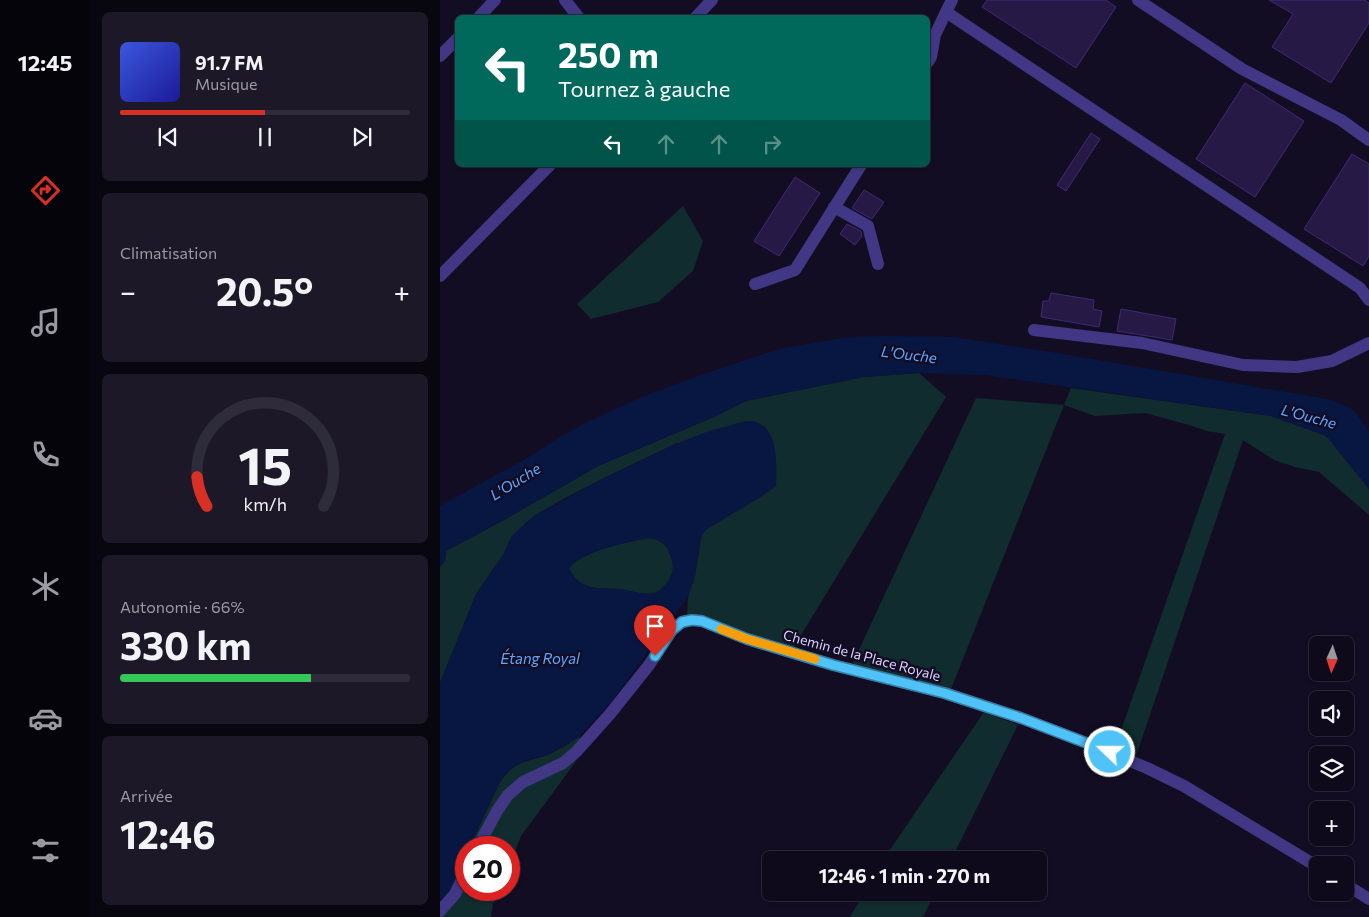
<!DOCTYPE html>
<html lang="fr">
<head>
<meta charset="utf-8">
<style>
  :root { --surface:#0e0a1b; --page:#1c1828; --text:#f1f3f6; --muted:#9b9aa3; --line:#2e2b3a; --accent:#d93025 }
  body { margin:0; font-family:Commissioner,sans-serif; background:var(--page); color:var(--text); height:100vh; display:flex; flex-direction:column; font-size:19px; white-space:nowrap }
  * { box-sizing:border-box; margin:0 }
  p { font-size:16px; color:var(--muted) }
  .icon { flex:none; width:28px; height:28px; fill:none; stroke:currentColor; stroke-width:2; stroke-linecap:round; stroke-linejoin:round }
  .map { position:relative; flex:1; overflow:hidden }
  .drawer { display:flex; flex-direction:column; gap:12px; padding:12px; background:#08060f; width:350px }
  .drawer>* { flex:none }
  .banner { position:absolute; left:15px; top:15px; width:475px; height:152px; border-radius:8px; box-shadow:0 1px 4px #0004,0 0 0 1px var(--line); background:#00695c; color:#fff; overflow:hidden }
  .needle { width:32px; rotate:183deg }
  .buttons { position:absolute; left:869px; top:636px; display:grid; gap:10px }
  .buttons a { display:grid; place-items:center; width:45px; height:45px; border-radius:8px; background:var(--surface); box-shadow:0 1px 4px #0004,0 0 0 1px var(--line); font-size:25px }
  .speed { position:absolute; left:15px; top:836px; display:flex; gap:10px; font-size:25px; font-weight:700; text-align:center }
  .speed>* { display:grid; place-content:center; width:65px; height:65px; border-radius:50%; background:var(--surface); box-shadow:0 1px 4px #0004,0 0 0 1px var(--line); line-height:1 }
  .speed .limit { border:8px solid #d22; background:#fff; color:#111 }
  .pin { position:absolute; display:grid; place-items:center; width:42px; height:42px; color:#fff; margin:-51px -21px; border-radius:50% 50% 50% 0; rotate:-45deg; box-shadow:0 0 5px #0007 }
  .pin .icon { rotate:45deg }
  .me { position:absolute; width:55px; margin:-28px; rotate:292deg; stroke-linejoin:round; filter:drop-shadow(0 0 4px #0008) }
  .turn { display:flex; align-items:center; gap:18px; height:105px; padding:0 20px; font-size:22px }
  .turn .icon { width:65px; height:65px; stroke-width:2.5 }
  .turn b { display:block; font-size:35px; line-height:42px }
  .lanes { display:flex; align-items:center; height:48px; padding:0 20px; background:#0003; justify-content:center; gap:25px; direction:ltr }
  .lanes .off { opacity:.35 }
  .big { font-size:38px; font-weight:700; line-height:1.1 }
  .drawer .tile { flex:1; display:flex; flex-direction:column; justify-content:center; gap:8px; min-width:0; padding:0 18px; border-radius:8px; background:var(--page) }
  .drawer .dial { align-items:center; gap:0 }
  .dial svg { height:130px; overflow:visible; fill:none; stroke:var(--line); stroke-width:7; stroke-linecap:round; text-anchor:middle }
  .dial text { fill:var(--text); stroke:none }
  .song { display:flex; align-items:center; gap:15px }
  .cover { width:60px; height:60px; border-radius:8px; background:linear-gradient(135deg,hsl(230 70% 55%),hsl(240 70% 35%)) }
  .played { height:5px; border-radius:2px; background:linear-gradient(90deg,var(--accent) 50%,var(--line) 50%) }
  .keys { display:flex; justify-content:space-around; direction:ltr }
  .heat { display:flex; justify-content:space-between; align-items:center; font-size:28px; direction:ltr }
  .charge { height:8px; border-radius:4px; background:linear-gradient(90deg,#34c759 66%,var(--line) 0) }
  .trip { position:absolute; left:322px; top:851px; width:285px; height:50px; border-radius:8px; background:var(--surface); box-shadow:0 1px 4px #0004,0 0 0 1px var(--line); font-weight:700; line-height:50px; text-align:center }
  main { display:flex; flex:1; min-height:0 }
  .tabs { display:flex; flex-direction:column; width:90px; justify-content:space-around; align-items:center; background:#06040b; color:var(--muted) }
  .tabs .icon { width:35px; height:35px }
  .tabs .active { color:var(--accent) }
  .tabs b { font-size:22px; color:var(--text) }
  .map>svg:first-child { display:block }
  .green { fill:#102c2e }
  .water { fill:#081742; fill-rule:evenodd }
  .building { fill:#261946; stroke:#3f2a72 }
  .lines { fill:none; stroke-linecap:round; stroke-linejoin:round }
  .minor { stroke:#413785; stroke-width:12 }
  .route-casing { stroke:#337fa1; stroke-width:12 }
  .route { stroke:#4fc3f7; stroke-width:9 }
  .slow { stroke:#f59e0b; stroke-width:9 }
  .labels { text-anchor:middle; dominant-baseline:central; stroke-width:5; stroke-linejoin:round; paint-order:stroke }
  .street-label { font-size:14px; fill:#dad0ff; stroke:#130d24 }
  .water-label { font-size:15px; font-style:italic; fill:#5ea5ff; stroke:#130d24 }
</style>
</head>
<body>
<main>
<nav class="tabs">
<b>12:45</b>
<svg class="icon active" aria-label="directions" viewBox="0 0 24 24"><path d="M12 3l9 9-9 9-9-9zM9 14v-3h6M13 9l2 2-2 2"/></svg>
<svg class="icon" aria-label="music" viewBox="0 0 24 24"><path d="M9 18V5l10-2v13"/><circle cx="6" cy="18" r="3"/><circle cx="16" cy="16" r="3"/></svg>
<svg class="icon" aria-label="phone" viewBox="0 0 24 24"><path d="M5 4h4l2 5-3 2q2 4 5 5l2-3 5 2v4C11 20 4 13 5 4z"/></svg>
<svg class="icon" aria-label="climate" viewBox="0 0 24 24"><path d="M12 3v18M4 7l16 10M4 17L20 7"/></svg>
<svg class="icon" aria-label="car" viewBox="0 0 24 24"><path d="M5 17H2v-5l4-1 3-4h7l3 4 3 1v5h-3M9 17h6M6 11h13"/><circle cx="7" cy="17" r="2"/><circle cx="17" cy="17" r="2"/></svg>
<svg class="icon" aria-label="filters" viewBox="0 0 24 24"><path d="M4 7h16M4 17h16"/><circle cx="9" cy="7" r="2"/><circle cx="15" cy="17" r="2"/></svg>
</nav>
<section class="drawer">
<div class="tile">
<div class="song"><i class="cover"></i><div><b>91.7 FM</b><p>Musique</p></div></div>
<div class="played"></div>
<div class="keys"><svg class="icon" aria-label="previous" viewBox="0 0 24 24"><path d="M18 5L8 12l10 7zM5 5v14"/></svg><svg class="icon" aria-label="pause" viewBox="0 0 24 24"><path d="M8 5v14M16 5v14"/></svg><svg class="icon" aria-label="next" viewBox="0 0 24 24"><path d="M6 5l10 7-10 7zM19 5v14"/></svg></div>
</div>
<div class="tile"><p>Climatisation</p>
<div class="heat"><a>−</a><b class="big">20.5°</b><a>+</a></div>
</div>
<div class="tile dial"><svg viewBox="0 0 100 80">
<path d="M14 69A42 42 0 1 1 86 69"/>
<path d="M14 69A42 42 0 0 1 8 51" stroke="#d93025"/>
<text x="50" y="56" font-size="32" font-weight="700">15</text>
<text x="50" y="72" font-size="11">km/h</text>
</svg></div>
<div class="tile"><p>Autonomie · 66%</p><b class="big">330 km</b><div class="charge"></div></div>
<div class="tile"><p>Arrivée</p><b class="big">12:46</b></div>
</section>
<div class="map">
<svg width="929" height="917" viewBox="0 0 929 917">
  <rect width="100%" height="100%" fill="#130d24"/>
  <!-- green -->
  <g class="green">
    <polygon points="243,206 263,241 253,271 218,302 151,319 137,304"/>
    <polygon points="479,373 506,397 352,650 247,615 248,597 255,576 261,538 265,530 322,496 237,443 162,479 125,498 94,516 72,536 63,555 36,594 0,683 0,567 5,561 6,551 62,521 158,466 276,416 306,401 423,377"/>
    <polygon points="631,388 831,416 884,435 889,439 929,489 929,515 879,472 855,467 834,460 803,440 694,762 673,753 785,434 767,431 749,425 705,413 655,416 624,405 509,694 411,667 536,398 624,405"/>
    <path d="M209,538c9,1 17,5 20,14 2,5 4,10 4,15 0,11 -12,27 -24,27 -10,0 -20,-4 -30,-5 -12,-1 -27,1 -38,-6 -5,-3 -8,-8 -12,-14 8,-17 62,-28 80,-31z"/>
    <polygon points="544,712 578,725 511,860 443,860"/>
    <path d="M139,737l9,8 -67,91 -12,30v-18h-40l31,-66c16,-22 24,-19 47,-27 11,-4 22,-12 32,-18z"/>
    <polygon points="26,854 26,890 59,890 53,903 51,917 0,917 0,901 8,894"/>
    <polygon points="424,893 424,892 495,893 483,917 410,917"/>
  </g>
  <!-- water -->
  <g class="water">
    <polygon points="440,336 514,337 617,353 887,399 910,408 915,412 929,431 929,489 889,439 884,435 831,416 545,375 479,373 423,377 306,401 276,416 158,466 62,521 6,551 5,561 0,567 0,506 89,457 112,442 145,423 202,397 258,376 327,353 350,347 403,338"/>
    <path d="M306,421c33,-2 31,42 30,65l-14,10 -57,34 -4,8 -6,38 -7,21 -77,105 -32,35 -31,18 -17,4 -15,6 -10,8 -6,9 -31,65 -3,1v6l-18,41 -8,6v-218l36,-89 27,-39 9,-19 22,-20 68,-37 76,-36 31,-12zM209,538c9,1 17,5 20,14 2,5 4,10 4,15 0,11 -12,27 -24,27 -10,0 -20,-4 -30,-5 -12,-1 -27,1 -38,-6 -6,-3 -8,-9 -12,-14 9,-17 62,-28 80,-31z"/>
  </g>
  <!-- building -->
  <g class="building">
    <polygon points="547,0 666,0 676,7 636,68 542,7"/>
    <polygon points="829,0 925,0 929,3 929,23 891,83 832,47 853,14"/>
    <polygon points="805,83 864,121 815,197 756,159"/>
    <polygon points="651,133 660,139 626,191 617,185"/>
    <polygon points="912,154 929,164 929,256 923,266 864,229"/>
    <polygon points="355,177 380,193 339,256 314,241"/>
    <polygon points="424,190 444,202 432,219 412,208"/>
    <polygon points="407,224 421,231 422,236 415,245 400,234"/>
    <polygon points="611,293 654,300 653,309 662,311 659,327 601,317 603,301 609,301"/>
    <polygon points="681,309 736,319 732,340 677,331"/>
  </g>
  <g class="lines">
    <!-- minor -->
    <g class="minor">
      <polyline points="125,0 139,18"/>
      <polyline points="512,0 506,12 920,288 929,300"/>
      <polyline points="698,0 802,69 901,120 929,140"/>
      <polyline points="38,18 55,0"/>
      <polyline points="255,18 272,0"/>
      <polyline points="0,56 18,38"/>
      <polyline points="488,62 491,57 495,35 506,12"/>
      <polyline points="394,207 428,226 438,264"/>
      <polyline points="0,276 110,165"/>
      <polyline points="315,284 355,270 421,165"/>
      <polyline points="594,330 702,343 803,365 857,367 892,361 929,343"/>
      <polyline points="37,848 57,811 68,795 83,782 123,763 136,752 170,714 209,665 232,630 242,622 252,620 262,621 307,639 393,665 505,693 581,718 652,745 707,768 744,786 878,867"/>
      <polyline points="905,884 929,899"/>
      <polyline points="0,911 15,894 26,872"/>
    </g>
  </g>
  <g class="lines">
    <!-- route casing -->
    <g class="route-casing">
      <polyline id="route" points="215,656 232,630 242,622 252,620 262,621 307,639 393,665 504,693 581,718 670,752"/>
    </g>
    <!-- route -->
    <use href="#route" class="route"/>
    <!-- slow -->
    <polyline class="slow" points="281,629 307,639 375,659"/>
  </g>
  <g class="labels">
    <!-- street labels -->
    <g class="street-label">
      <text transform="translate(422 655) rotate(15)">Chemin de la Place Royale</text>
    </g>
    <!-- water labels -->
    <g class="water-label">
      <text transform="translate(469 354) rotate(7)">L'Ouche</text>
      <text transform="translate(869 416) rotate(15)">L'Ouche</text>
      <text transform="translate(75 481) rotate(-32)">L'Ouche</text>
      <text x="100" y="658">Étang Royal</text>
    </g>
  </g>
</svg>
<div class="buttons">
<a><svg class="needle" viewBox="-14 -14 28 28"><path d="M0-13l5 13h-10z" fill="#e53935"/><path d="M0 13l5-13h-10z" fill="#9b9aa3"/></svg></a>
<a><svg class="icon" aria-label="sound" viewBox="0 0 24 24"><path d="M4 9h4l5-4v14l-5-4H4zM17 9q2 3 0 6"/></svg></a>
<a><svg class="icon" aria-label="layers" viewBox="0 0 24 24"><path d="M12 4l9 5-9 5-9-5zM3 14l9 5 9-5"/></svg></a>
<a>+</a>
<a>−</a>
</div>
<div class="speed"><div class="limit">20</div></div>
<div class="pin" style="left:215px;top:656px;background:#d93025"><svg class="icon" aria-label="arrive" viewBox="0 0 24 24"><path d="M6 21V4h12l-3 4 3 4H6"/></svg></div>
<svg class="me" style="left:670px;top:752px" viewBox="-20 -20 40 40"><circle r="17" fill="#4fc3f7" stroke="#fff" stroke-width="3"/><path d="M0-11L8 9 0 5-8 9z" fill="#fff"/></svg>
<div class="trip">12:46 · 1 min · 270 m</div>
<div class="banner">
<div class="turn"><svg class="icon" aria-label="left" viewBox="0 0 24 24"><path d="M17 20v-9H6M10 6l-5 5 5 5"/></svg><div><b>250 m</b>Tournez à gauche</div></div>
<div class="lanes"><svg class="icon" aria-label="left" viewBox="0 0 24 24"><path d="M17 20v-9H6M10 6l-5 5 5 5"/></svg><svg class="icon off" aria-label="ahead" viewBox="0 0 24 24"><path d="M12 20V5M6 11l6-6 6 6"/></svg><svg class="icon off" aria-label="ahead" viewBox="0 0 24 24"><path d="M12 20V5M6 11l6-6 6 6"/></svg><svg class="icon off" aria-label="right" viewBox="0 0 24 24"><path d="M7 20v-9h11M14 6l5 5-5 5"/></svg></div>
</div>
</div>
</main>
</body>
</html>
